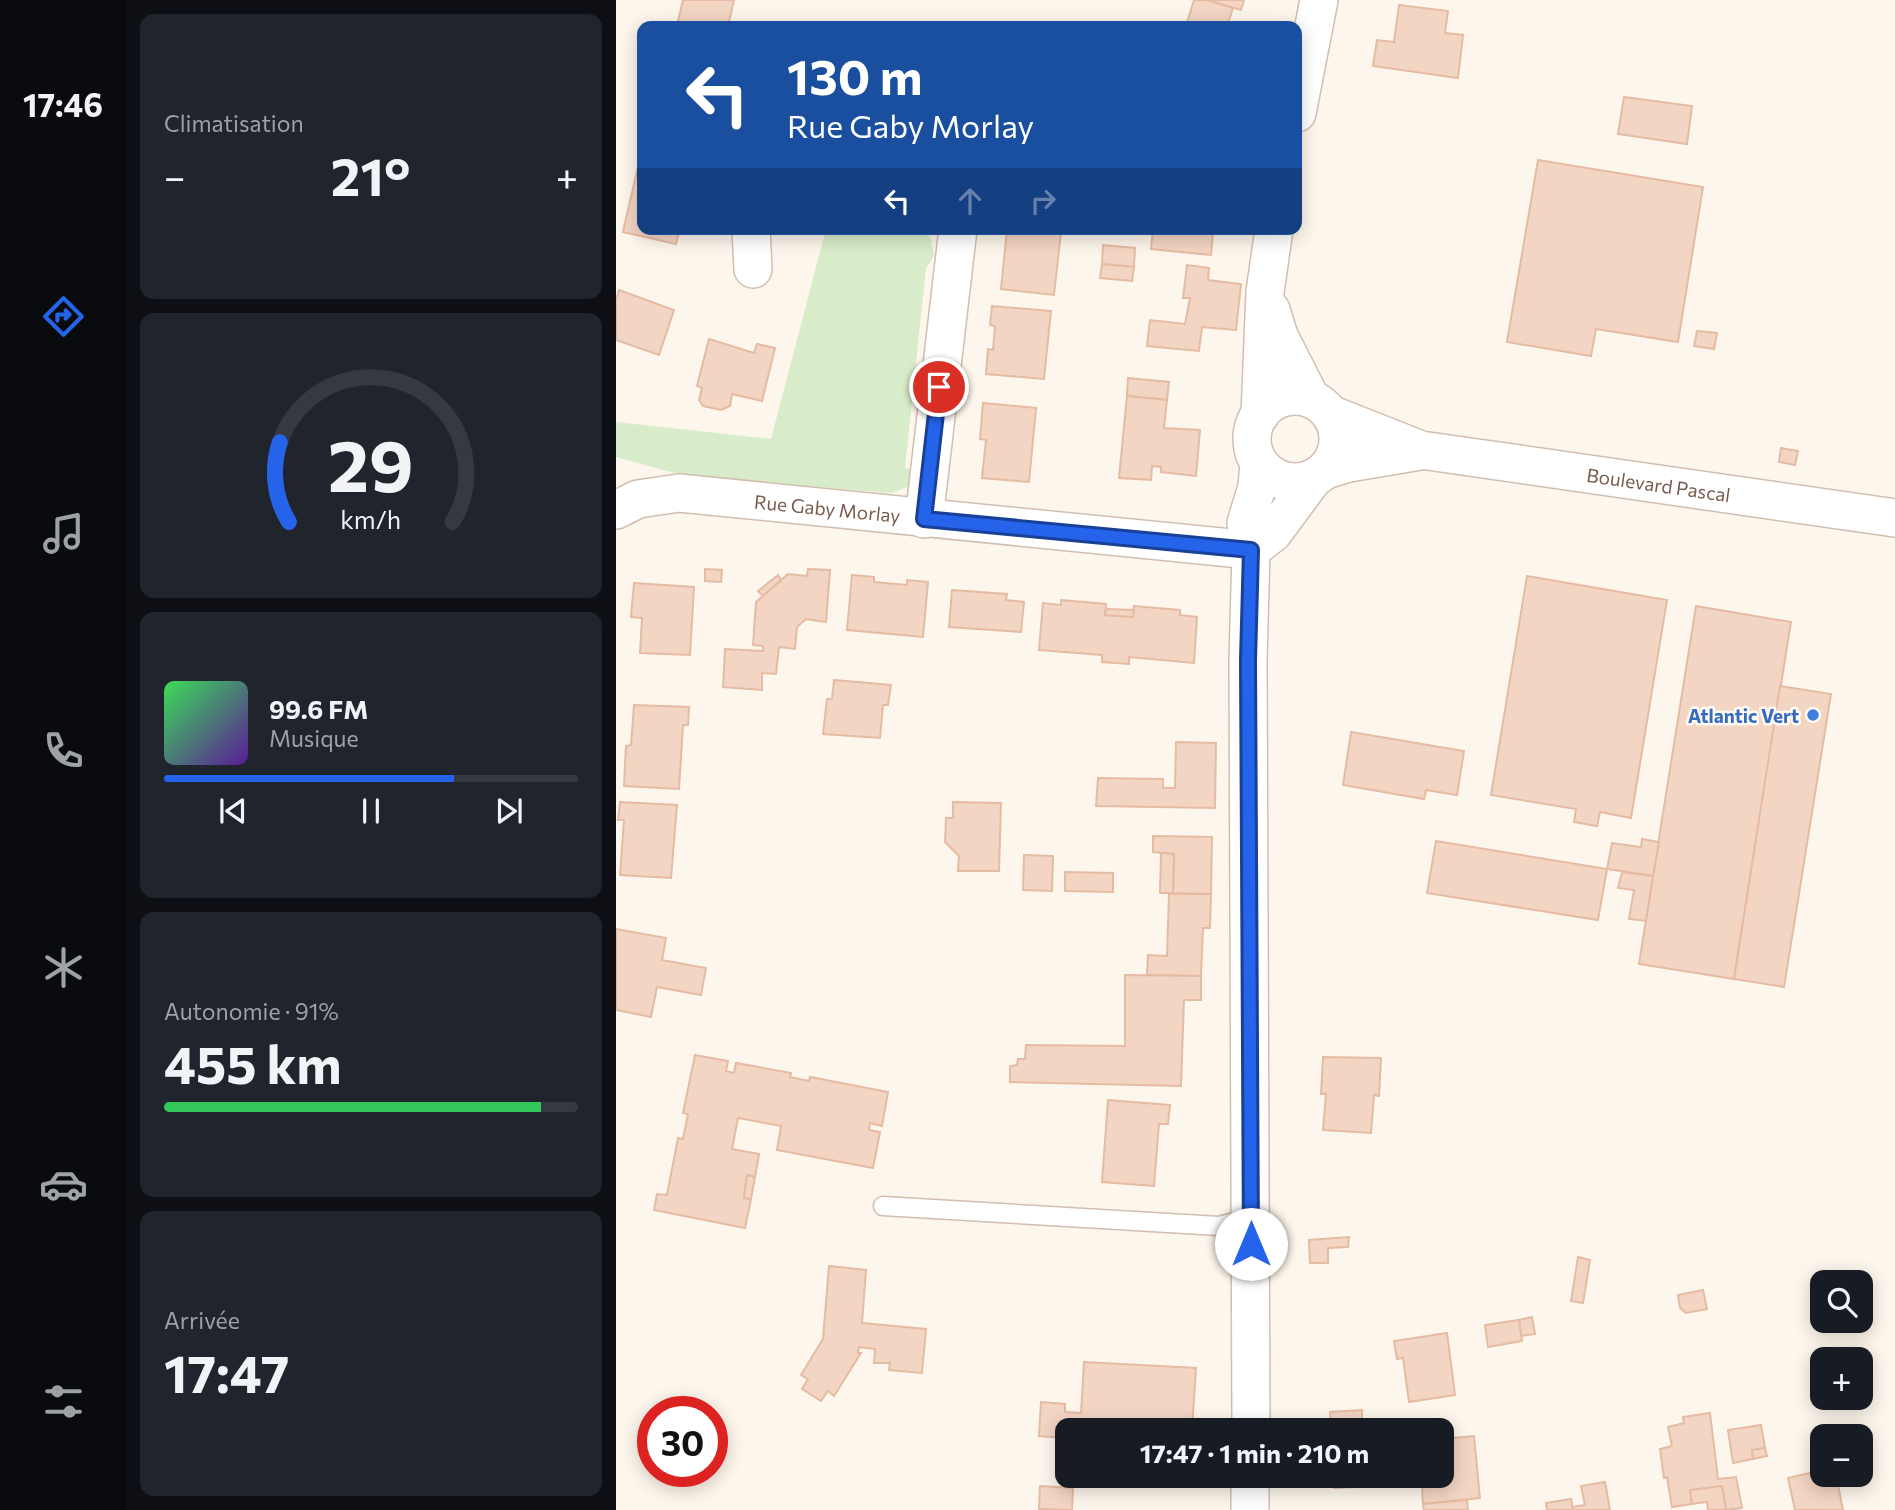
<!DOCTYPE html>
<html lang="fr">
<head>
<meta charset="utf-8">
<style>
  :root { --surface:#171b24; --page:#20242c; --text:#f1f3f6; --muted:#9ea1a6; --line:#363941; --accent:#2563eb }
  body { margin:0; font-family:Commissioner,sans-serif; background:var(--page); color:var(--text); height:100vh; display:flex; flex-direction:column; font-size:26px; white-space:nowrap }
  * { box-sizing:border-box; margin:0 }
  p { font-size:23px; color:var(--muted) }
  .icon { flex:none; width:38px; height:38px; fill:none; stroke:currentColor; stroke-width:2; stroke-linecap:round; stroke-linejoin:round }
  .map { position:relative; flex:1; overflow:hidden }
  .sheet { display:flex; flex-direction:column; gap:14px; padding:14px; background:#0d0f14; width:490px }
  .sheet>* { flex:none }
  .banner { position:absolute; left:21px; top:21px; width:665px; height:214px; border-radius:14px; box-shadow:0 4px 18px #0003; background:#1a4fa0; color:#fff; overflow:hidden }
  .fabs { position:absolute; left:1194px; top:1270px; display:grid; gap:14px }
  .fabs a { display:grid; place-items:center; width:63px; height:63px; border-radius:14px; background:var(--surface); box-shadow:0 4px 18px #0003; font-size:35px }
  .speed { position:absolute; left:21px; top:1396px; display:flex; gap:14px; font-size:35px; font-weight:700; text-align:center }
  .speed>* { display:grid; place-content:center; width:91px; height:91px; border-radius:50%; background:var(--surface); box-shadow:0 4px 18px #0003; line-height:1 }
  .speed .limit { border:10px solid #d22; background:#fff; color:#111 }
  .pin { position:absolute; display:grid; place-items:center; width:60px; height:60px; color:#fff; margin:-30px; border:4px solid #fff; border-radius:50%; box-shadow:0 2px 7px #0007 }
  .me { position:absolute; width:77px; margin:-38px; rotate:0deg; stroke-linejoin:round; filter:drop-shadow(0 0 5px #0008) }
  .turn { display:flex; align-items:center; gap:24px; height:147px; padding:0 35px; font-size:32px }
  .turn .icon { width:91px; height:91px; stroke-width:2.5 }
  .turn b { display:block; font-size:49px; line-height:60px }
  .lanes { display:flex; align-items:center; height:66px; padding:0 35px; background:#0003; justify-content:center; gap:35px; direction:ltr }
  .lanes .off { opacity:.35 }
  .big { font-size:52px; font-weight:700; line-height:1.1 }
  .sheet .card { flex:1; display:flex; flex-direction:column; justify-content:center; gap:10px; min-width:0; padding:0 24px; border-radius:14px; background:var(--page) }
  .sheet .dial { align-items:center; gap:0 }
  .dial svg { height:182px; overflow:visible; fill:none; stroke:var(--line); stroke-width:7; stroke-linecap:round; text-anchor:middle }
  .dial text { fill:var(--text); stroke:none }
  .song { display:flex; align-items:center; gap:21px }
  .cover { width:84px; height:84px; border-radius:10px; background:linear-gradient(135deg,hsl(130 70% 55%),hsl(270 70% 35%)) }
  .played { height:7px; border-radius:4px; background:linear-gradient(90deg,var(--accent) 70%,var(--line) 70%) }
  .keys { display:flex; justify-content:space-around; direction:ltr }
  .heat { display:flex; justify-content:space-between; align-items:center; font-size:38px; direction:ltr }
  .charge { height:10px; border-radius:5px; background:linear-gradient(90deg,#34c759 91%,var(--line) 0) }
  .trip { position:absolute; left:439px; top:1418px; width:399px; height:70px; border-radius:14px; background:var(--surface); box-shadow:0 4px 18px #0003; font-weight:700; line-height:70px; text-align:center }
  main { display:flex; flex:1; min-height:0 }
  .tabs { display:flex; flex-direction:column; width:126px; justify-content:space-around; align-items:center; background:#090b0e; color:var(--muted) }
  .tabs .icon { width:49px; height:49px }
  .tabs .selected { color:var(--accent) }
  .tabs b { font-size:32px; color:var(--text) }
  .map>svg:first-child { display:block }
  .green { fill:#d8ecc9 }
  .building { fill:#f3d5c3; stroke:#e6bba3; stroke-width:2 }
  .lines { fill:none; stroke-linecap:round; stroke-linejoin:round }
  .lane-casing { stroke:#d1beb0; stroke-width:21 }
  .street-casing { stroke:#d1beb0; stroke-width:40 }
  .lane { stroke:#fff; stroke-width:18 }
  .street { stroke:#fff; stroke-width:37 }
  .route-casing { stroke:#184099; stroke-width:18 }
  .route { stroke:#2563eb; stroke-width:12 }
  .shop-dot { fill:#3f7fe0; stroke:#fffaf3; stroke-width:2.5 }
  .labels { text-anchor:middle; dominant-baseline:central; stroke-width:5; stroke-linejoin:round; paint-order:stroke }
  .street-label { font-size:19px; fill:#7a5c4d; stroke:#fffaf3 }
  .shop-label { font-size:19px; font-weight:bold; fill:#366cbe; stroke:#fffaf3; text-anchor:end }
</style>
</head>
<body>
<main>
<nav class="tabs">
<b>17:46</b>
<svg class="icon selected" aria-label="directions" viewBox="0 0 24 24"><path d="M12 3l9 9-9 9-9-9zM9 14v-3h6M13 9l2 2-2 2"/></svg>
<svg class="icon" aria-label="music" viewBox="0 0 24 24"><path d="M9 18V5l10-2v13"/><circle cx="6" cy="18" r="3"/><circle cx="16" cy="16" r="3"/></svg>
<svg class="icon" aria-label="phone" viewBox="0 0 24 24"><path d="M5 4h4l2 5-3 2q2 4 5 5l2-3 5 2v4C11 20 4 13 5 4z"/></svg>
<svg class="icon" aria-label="climate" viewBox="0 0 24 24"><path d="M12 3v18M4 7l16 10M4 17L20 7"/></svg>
<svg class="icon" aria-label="car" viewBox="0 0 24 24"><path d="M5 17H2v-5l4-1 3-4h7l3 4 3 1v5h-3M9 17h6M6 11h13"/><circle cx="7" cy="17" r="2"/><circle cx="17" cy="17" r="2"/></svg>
<svg class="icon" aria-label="filters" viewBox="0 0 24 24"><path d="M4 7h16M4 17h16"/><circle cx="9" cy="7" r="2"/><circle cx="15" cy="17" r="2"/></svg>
</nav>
<section class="sheet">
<div class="card"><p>Climatisation</p>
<div class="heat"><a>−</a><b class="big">21°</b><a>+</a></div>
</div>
<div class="card dial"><svg viewBox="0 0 100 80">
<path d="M14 69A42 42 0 1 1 86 69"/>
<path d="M14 69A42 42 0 0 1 10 34" stroke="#2563eb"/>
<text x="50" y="56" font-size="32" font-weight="700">29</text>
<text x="50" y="72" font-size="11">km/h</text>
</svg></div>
<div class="card">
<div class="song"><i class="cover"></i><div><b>99.6 FM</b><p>Musique</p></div></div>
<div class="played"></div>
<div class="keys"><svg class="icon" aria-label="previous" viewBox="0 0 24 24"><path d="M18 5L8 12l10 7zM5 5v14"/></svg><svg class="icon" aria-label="pause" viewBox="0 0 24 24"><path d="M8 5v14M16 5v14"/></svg><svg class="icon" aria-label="next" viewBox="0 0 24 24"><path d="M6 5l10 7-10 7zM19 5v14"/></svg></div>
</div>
<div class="card"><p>Autonomie · 91%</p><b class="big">455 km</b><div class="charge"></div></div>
<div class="card"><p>Arrivée</p><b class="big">17:47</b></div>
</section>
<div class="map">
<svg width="1279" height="1510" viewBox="0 0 1279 1510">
  <rect width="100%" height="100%" fill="#fdf6ec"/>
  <!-- green -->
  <polygon class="green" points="210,229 308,229 315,239 318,256 310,268 289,468 299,470 293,486 276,493 73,477 0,457 0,422 155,439"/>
  <!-- building -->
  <g class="building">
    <polygon points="67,0 118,0 112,26 61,25"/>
    <polygon points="578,0 591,0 617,8 611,26 570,26"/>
    <polygon points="591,0 628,0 625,10"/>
    <polygon points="783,5 832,11 829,33 847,35 842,78 757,66 761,40 778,42"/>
    <polygon points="1008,97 1076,106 1071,144 1002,134"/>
    <polygon points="26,149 26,229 64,229 60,244 7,232"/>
    <polygon points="922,160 1087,187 1062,342 980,329 975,356 891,342"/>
    <polygon points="389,229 462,229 461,233 445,232 438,295 385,289 391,229"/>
    <polygon points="537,229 591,229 590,232 597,233 595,255 535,249"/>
    <polygon points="487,245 519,248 518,267 486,264"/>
    <polygon points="486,264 518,267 516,281 484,278"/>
    <polygon points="571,265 593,268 592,280 625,284 620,330 586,327 583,351 531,346 534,320 569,324 574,298 567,298"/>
    <polygon points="3,290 58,310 43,355 0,340 0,300"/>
    <polygon points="376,306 435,311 428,379 370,374 372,349 377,350 379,326 374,325"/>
    <polygon points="1081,331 1101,333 1098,349 1078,346"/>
    <polygon points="93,339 138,353 141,344 159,348 146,401 116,394 114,406 105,410 87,406 83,400 86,388 81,386"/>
    <polygon points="512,378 553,382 551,400 511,396"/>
    <polygon points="511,396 551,400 548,428 584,430 580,476 545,472 545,467 536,466 535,480 503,478"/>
    <polygon points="367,403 420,408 413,482 366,478 370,440 364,439"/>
    <polygon points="1165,448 1182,451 1179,465 1163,462"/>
    <polygon points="89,569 106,570 105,582 89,581"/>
    <polygon points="192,569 214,570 210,622 190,619 181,627 179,649 163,647 160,674 146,673 146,690 107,687 109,649 147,651 147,646 137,645 140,602 172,574 191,576"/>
    <polygon points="162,575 165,580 147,596 142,591"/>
    <polygon points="236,575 258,577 258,582 291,585 291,580 312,582 307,637 231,630"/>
    <polygon points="911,576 1051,600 1015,818 984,812 981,826 958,822 960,809 875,795"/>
    <polygon points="18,583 78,587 74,655 24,653 26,618 15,617"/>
    <polygon points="336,590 391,594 390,600 408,602 405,632 333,627"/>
    <polygon points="445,600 490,604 489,615 517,617 518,606 564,610 564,615 581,617 578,663 513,657 513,664 486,662 486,655 423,650 427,603 445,605"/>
    <polygon points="1080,606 1175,622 1118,979 1023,964"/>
    <polygon points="490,609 518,610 517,617 489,615"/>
    <polygon points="218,680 275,685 272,705 267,705 264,738 207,734 211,699 216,699"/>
    <polygon points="1164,686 1215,694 1168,987 1118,979"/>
    <polygon points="18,705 73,707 72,725 67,725 63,789 8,786 10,746 15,745"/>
    <polygon points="735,732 848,751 841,795 810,790 808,799 727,785"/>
    <polygon points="560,742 600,743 599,808 480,806 482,778 547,779 547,788 559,788"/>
    <polygon points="4,802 61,805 55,878 4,875 8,820 2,820"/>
    <polygon points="337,802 385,803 383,871 342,871 343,856 329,842 330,818 337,818"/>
    <polygon points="537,836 596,837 595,894 557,893 558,854 537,852"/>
    <polygon points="1026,839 1043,842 1037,876 991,869 996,843 1025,847"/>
    <polygon points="820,841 991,869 982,920 811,893"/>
    <polygon points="545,853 558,854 557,893 544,893"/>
    <polygon points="408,855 437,856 436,891 407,890"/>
    <polygon points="449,872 497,873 497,892 449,891"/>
    <polygon points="1006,872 1037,876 1030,921 1013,919 1018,890 1002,888"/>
    <polygon points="553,894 595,894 594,928 587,928 585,976 531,975 532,955 551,956"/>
    <polygon points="0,929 50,938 46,960 90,968 85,995 41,987 35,1017 0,1010"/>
    <polygon points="509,975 585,976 585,1000 568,1000 565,1086 394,1082 394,1066 401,1065 402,1059 409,1059 410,1045 509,1046"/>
    <polygon points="79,1055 112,1061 110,1071 118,1073 120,1063 175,1073 174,1077 193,1081 194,1077 272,1092 266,1126 254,1123 253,1130 264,1132 257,1168 161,1150 165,1126 122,1118 116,1149 143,1154 139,1177 131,1175 128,1198 135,1199 129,1228 38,1210 41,1194 51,1195 62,1138 67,1139 72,1114 67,1113"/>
    <polygon points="707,1057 765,1058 763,1096 758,1095 755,1133 707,1130 710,1094 705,1094"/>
    <polygon points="492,1100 554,1105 552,1124 543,1124 538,1186 486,1182"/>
    <polygon points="131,1175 139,1177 135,1199 128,1198"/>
    <polygon points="733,1237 732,1247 712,1248 712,1263 694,1263 693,1240"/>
    <polygon points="962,1257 974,1260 967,1303 955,1301"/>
    <polygon points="213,1266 250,1270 246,1323 310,1329 306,1373 273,1370 274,1363 258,1363 259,1349 243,1347 242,1353 245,1353 218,1396 212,1391 205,1401 186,1389 192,1379 185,1375 207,1339"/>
    <polygon points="1087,1290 1091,1309 1070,1313 1064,1308 1062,1295"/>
    <polygon points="916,1317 919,1334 905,1336 903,1320"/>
    <polygon points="903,1320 906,1341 872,1347 869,1325"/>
    <polygon points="831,1333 839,1395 793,1402 787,1358 781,1359 778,1341"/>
    <polygon points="468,1362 580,1368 576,1430 452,1430 452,1446 447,1446 447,1438 423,1436 425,1402 449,1404 449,1412 465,1413"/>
    <polygon points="746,1410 746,1420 754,1420 755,1430 715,1430 714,1412"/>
    <polygon points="1094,1413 1102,1479 1120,1477 1126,1508 1110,1510 1106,1486 1074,1490 1076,1504 1056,1507 1051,1477 1048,1478 1044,1449 1056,1446 1052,1427 1068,1423 1067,1417"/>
    <polygon points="1145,1425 1149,1448 1136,1450 1137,1459 1117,1463 1112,1430"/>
    <polygon points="858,1436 864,1498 807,1504 806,1485 812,1484 811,1475 826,1475 826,1439"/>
    <polygon points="1149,1448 1151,1456 1137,1459 1136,1450"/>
    <polygon points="1206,1470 1206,1475 1220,1475 1227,1510 1179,1510 1172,1478"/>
    <polygon points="717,1475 757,1475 758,1486 718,1488"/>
    <polygon points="989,1482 994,1510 957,1510 956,1507 969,1505 965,1486"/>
    <polygon points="424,1486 457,1488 456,1510 423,1509"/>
    <polygon points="1106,1486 1110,1510 1092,1510 1091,1502 1076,1504 1074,1490"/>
    <polygon points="955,1499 957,1510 931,1510 930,1503"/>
    <polygon points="851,1500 852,1510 808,1510 807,1504"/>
  </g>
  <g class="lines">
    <!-- lane casing -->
    <g class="lane-casing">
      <polyline id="lane" points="267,1206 603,1226 635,1218"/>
    </g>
    <!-- street casing -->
    <g class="street-casing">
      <g id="street">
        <polyline points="681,113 703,0"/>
        <polyline points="135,229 137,269"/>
        <polyline points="655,310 663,336 695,399"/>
        <circle cx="679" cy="439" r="43"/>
        <path id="s1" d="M714,414l91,36 474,68"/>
        <polyline points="644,415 649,292 658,229"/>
        <polyline points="709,470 733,463 804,451"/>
        <path id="s2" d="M0,510l22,-11 41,-6 572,57"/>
        <polyline points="308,519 342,229"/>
        <polyline points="635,550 657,533 697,479"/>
        <polyline points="635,1430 632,660 635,550 630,523 641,487 643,463"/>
        <polyline points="634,1510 634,1475"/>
      </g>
    </g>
    <!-- lane -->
    <use href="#lane" class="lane"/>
    <!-- street -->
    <use href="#street" class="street"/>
  </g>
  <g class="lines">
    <!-- route casing -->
    <g class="route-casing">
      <polyline id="route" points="323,387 308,519 635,550 632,660 635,1244"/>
    </g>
    <!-- route -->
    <use href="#route" class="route"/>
  </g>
  <!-- markers -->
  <circle class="shop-dot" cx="1197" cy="715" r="7"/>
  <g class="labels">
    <!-- street labels -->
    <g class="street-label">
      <text stroke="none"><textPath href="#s1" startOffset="338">Boulevard Pascal</textPath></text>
      <text stroke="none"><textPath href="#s2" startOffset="215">Rue Gaby Morlay</textPath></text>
    </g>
    <!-- shop labels -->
    <g class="shop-label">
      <text x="1183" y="715">Atlantic Vert</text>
    </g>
  </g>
</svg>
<div class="fabs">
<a><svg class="icon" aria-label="search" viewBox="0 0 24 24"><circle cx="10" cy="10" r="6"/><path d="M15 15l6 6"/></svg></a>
<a>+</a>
<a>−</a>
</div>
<div class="speed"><div class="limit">30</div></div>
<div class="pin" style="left:323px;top:387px;background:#d93025"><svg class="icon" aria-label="arrive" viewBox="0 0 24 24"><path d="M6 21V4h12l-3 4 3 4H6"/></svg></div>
<svg class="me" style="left:635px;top:1244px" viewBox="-20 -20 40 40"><circle r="19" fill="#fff"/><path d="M0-13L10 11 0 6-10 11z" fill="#2563eb"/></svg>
<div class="trip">17:47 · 1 min · 210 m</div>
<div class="banner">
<div class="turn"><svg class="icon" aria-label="left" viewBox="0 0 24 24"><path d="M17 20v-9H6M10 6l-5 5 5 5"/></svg><div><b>130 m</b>Rue Gaby Morlay</div></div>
<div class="lanes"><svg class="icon" aria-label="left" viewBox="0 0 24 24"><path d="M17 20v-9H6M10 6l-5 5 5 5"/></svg><svg class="icon off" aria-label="ahead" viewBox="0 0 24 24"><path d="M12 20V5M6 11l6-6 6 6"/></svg><svg class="icon off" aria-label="right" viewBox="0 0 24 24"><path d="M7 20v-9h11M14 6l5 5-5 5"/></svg></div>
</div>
</div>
</main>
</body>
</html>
